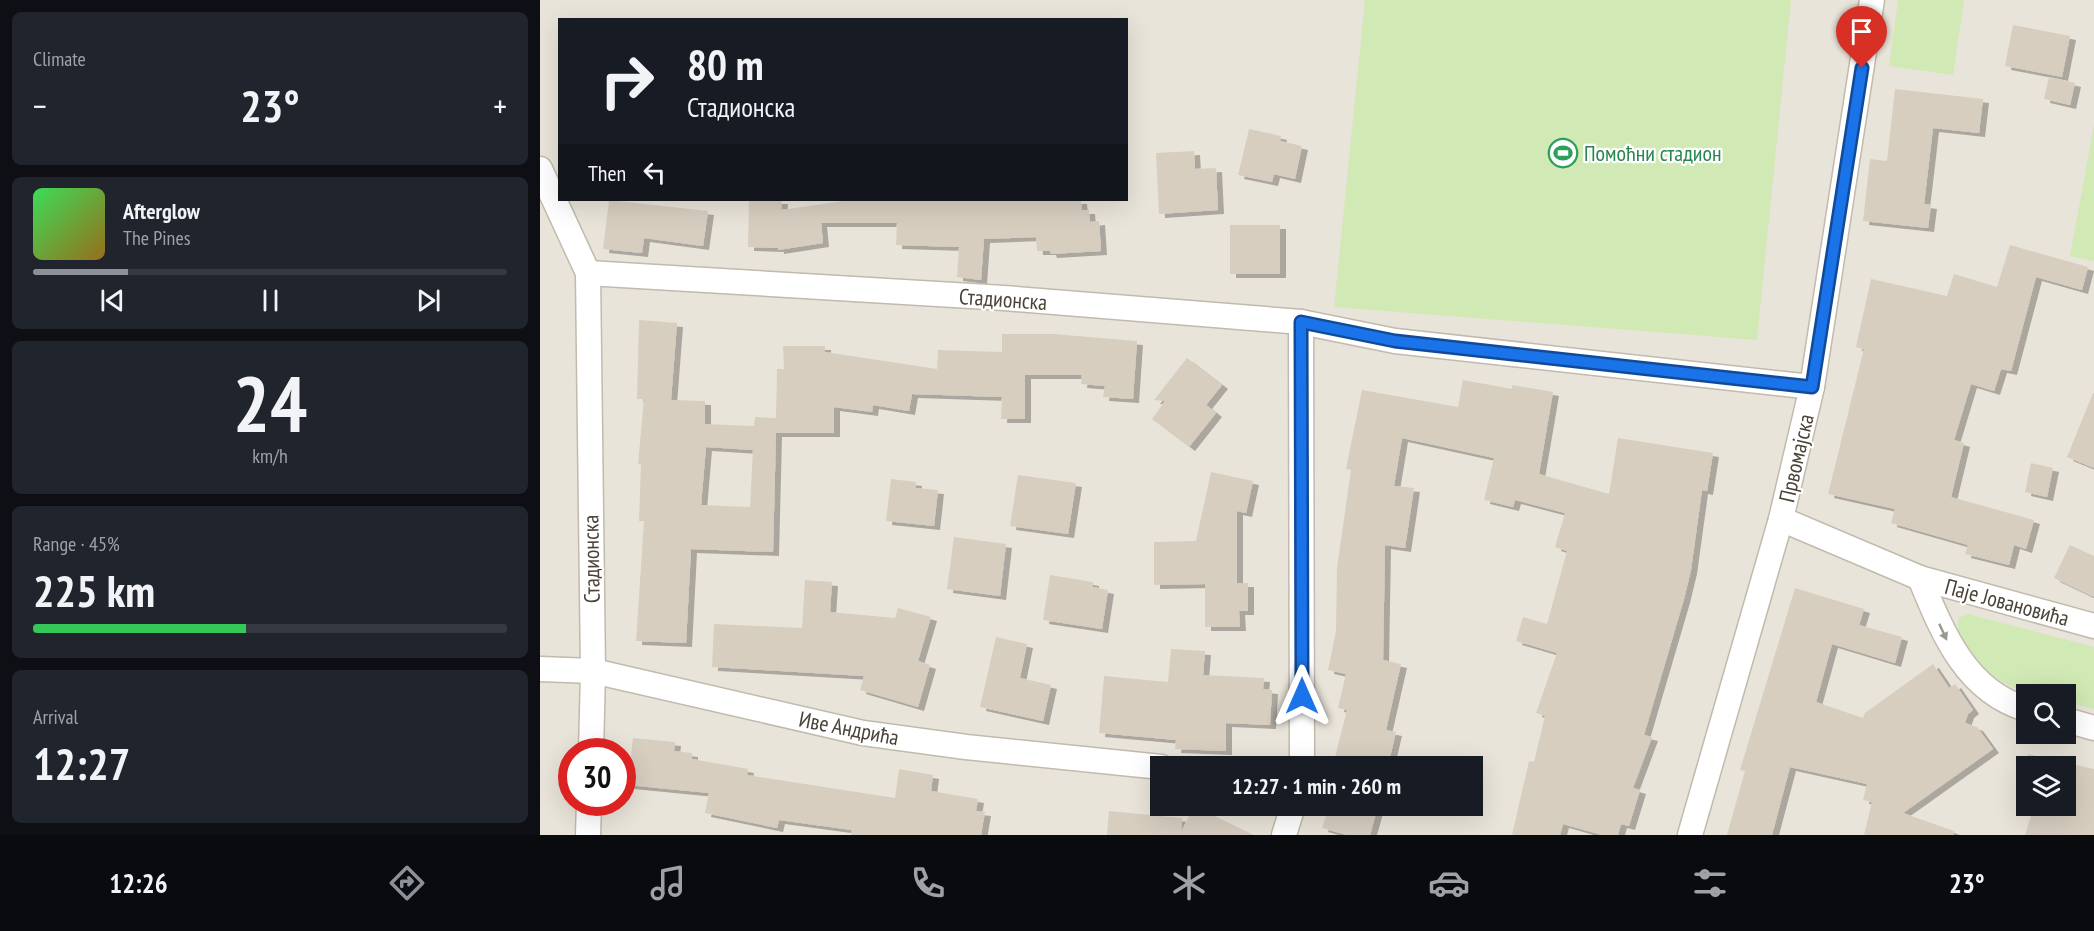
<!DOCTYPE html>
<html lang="en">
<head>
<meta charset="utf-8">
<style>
  :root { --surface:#171b24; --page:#20242c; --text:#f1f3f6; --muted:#9ea1a6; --line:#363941; --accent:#8c9099 }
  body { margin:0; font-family:"PT Sans Narrow",sans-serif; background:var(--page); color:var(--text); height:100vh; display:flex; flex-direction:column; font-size:22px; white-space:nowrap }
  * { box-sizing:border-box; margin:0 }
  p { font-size:20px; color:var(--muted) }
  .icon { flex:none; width:33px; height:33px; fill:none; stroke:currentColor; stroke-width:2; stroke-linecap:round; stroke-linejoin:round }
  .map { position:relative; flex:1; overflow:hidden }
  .details { display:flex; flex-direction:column; gap:12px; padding:12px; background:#0d0f14; width:540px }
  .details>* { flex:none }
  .guide { position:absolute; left:18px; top:18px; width:570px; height:183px; border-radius:0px; box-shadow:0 6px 24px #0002; background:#171b24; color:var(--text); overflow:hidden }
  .controls { position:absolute; left:1476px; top:684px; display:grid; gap:12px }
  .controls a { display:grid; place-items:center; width:60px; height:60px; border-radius:0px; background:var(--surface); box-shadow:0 6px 24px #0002; font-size:30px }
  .speed { position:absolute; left:18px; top:738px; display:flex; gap:12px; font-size:30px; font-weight:700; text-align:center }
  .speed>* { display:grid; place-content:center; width:78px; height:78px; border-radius:50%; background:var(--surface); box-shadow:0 6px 24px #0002; line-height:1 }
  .speed .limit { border:9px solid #d22; background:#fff; color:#111 }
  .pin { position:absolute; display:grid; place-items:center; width:51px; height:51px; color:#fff; margin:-62px -26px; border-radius:50% 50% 50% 0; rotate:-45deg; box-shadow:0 0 6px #0007 }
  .pin .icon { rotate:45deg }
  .me { position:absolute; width:66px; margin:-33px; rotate:0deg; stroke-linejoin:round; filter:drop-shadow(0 0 4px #0008) }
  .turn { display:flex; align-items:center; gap:21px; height:126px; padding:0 30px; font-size:27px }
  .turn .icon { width:78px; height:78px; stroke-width:2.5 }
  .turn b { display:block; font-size:42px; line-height:51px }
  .then { display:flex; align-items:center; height:57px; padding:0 30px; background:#0003; gap:12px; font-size:22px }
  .big { font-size:45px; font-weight:700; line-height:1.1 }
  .details .widget { flex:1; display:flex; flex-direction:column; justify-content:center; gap:9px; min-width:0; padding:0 21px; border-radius:9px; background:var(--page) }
  .details .dial { align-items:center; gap:0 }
  .dial b { font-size:78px; line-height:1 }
  .song { display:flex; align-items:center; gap:18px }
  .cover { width:72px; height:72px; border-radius:9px; background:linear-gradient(135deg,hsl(130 70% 55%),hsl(40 70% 35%)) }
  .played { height:6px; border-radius:3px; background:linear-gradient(90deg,var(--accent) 20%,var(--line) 20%) }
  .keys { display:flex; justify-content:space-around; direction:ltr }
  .heat { display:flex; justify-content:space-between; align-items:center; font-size:33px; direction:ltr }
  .charge { height:9px; border-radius:4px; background:linear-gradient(90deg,#34c759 45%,var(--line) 0) }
  .trip { position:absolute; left:610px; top:756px; width:333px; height:60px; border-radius:0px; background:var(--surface); box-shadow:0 6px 24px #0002; font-weight:700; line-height:60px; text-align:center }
  .dock { display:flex; height:96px; justify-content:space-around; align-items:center; background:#090b0e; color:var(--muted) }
  .dock .icon { width:42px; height:42px }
  .dock .selected { color:var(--accent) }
  .dock b { font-size:27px; color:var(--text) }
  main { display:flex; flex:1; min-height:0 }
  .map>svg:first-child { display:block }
  .residential { fill:#e9e4d9; fill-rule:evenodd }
  .green { fill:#d1e9b4 }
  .building { fill:#d7cec0; fill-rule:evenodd; filter:url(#shadow) }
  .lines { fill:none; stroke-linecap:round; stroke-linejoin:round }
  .street-casing { stroke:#c1baad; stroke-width:27 }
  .street { stroke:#fff; stroke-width:24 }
  .oneway { fill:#9b9892 }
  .route-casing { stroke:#114b97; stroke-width:15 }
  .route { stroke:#1a73e8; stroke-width:10 }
  .labels { text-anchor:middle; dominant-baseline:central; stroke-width:4.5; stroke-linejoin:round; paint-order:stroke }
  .leisure-label { font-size:22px; fill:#27864d; stroke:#fff; text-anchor:start }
  .street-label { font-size:22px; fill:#4a4338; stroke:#fff }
</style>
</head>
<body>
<main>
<section class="details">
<div class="widget"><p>Climate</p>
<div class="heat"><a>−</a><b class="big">23°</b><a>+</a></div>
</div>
<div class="widget">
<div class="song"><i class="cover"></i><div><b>Afterglow</b><p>The Pines</p></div></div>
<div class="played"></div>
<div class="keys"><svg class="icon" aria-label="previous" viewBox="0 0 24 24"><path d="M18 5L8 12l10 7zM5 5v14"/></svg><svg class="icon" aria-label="pause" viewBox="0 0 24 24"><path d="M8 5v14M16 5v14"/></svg><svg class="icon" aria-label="next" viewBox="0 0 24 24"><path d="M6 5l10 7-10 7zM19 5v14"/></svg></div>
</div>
<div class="widget dial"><b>24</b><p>km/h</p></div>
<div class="widget"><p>Range · 45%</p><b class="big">225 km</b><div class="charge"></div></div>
<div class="widget"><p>Arrival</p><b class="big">12:27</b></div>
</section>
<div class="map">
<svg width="1554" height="835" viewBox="0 0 1554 835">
  <defs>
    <filter id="shadow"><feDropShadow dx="6" dy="4" stdDeviation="0" flood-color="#0004"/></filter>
  </defs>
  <rect width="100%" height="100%" fill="#f5f2eb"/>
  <!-- residential -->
  <path class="residential" d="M0,0h1554v835h-1554zM20,20h566v180h-566zM1486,694h40v40h-40zM32,752h50v50h-50zM621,766h312v40h-312zM1486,766h40v40h-40z"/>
  <!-- green -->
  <g class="green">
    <polygon points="825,0 1251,0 1217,340 794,307"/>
    <polygon points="1358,0 1424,0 1413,75 1349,66"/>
    <polygon points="1554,125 1554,261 1530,256"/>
    <path d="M1428,614l126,33v62l-28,-7v-8c-10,0 -19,2 -28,0 -34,-4 -88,-37 -79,-76z"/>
  </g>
  <!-- building -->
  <g class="building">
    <polygon points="1473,25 1530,36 1522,77 1465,66"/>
    <polygon points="1509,77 1535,83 1530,105 1504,99"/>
    <polygon points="1355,89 1443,99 1439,133 1393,128 1384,204 1391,205 1388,228 1323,221 1330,159 1347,161"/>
    <polygon points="709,129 741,136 740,141 762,146 755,179 734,174 732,182 698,175"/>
    <polygon points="654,151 655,169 676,168 678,210 619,214 616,153"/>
    <polygon points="69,200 168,211 163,246 104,238 102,253 63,249"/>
    <polygon points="209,200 242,200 241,210 310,200 541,200 542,210 549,210 550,222 559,221 561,251 511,254 510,251 497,251 496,237 444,239 441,280 417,277 419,247 356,245 357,223 281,223 283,243 238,250 238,248 208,247"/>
    <rect x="690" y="225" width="50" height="49"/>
    <polygon points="1470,245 1548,267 1542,290 1496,277 1471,371 1461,369 1454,391 1431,384 1414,440 1424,443 1411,497 1494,520 1486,549 1474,545 1469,565 1425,554 1428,545 1351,523 1355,509 1288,494 1324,349 1316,347 1331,279 1407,296 1414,274 1457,287"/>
    <path d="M99,320l38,3 -6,77 34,1v23l49,2 1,-9 21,1 1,-49h7l-1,-23h42v6l112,17 1,-19 64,2v-18h51l84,7 -4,58 -30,-2 2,-11 -24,-2 1,-9h-57v44h-24l1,-22 -90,-3 -3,17 -36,-6 -1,7 -38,-5v26h-58l-3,119 -82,-3 -5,94 -50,-2 8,-120h-5l2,-57h-3l6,-65h-7zM166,447l47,3 -3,57 -49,-2z"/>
    <polygon points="647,358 682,385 666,405 676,413 649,447 612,419 625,401 614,400"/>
    <polygon points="923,380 972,389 972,385 1013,392 999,474 1069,494 1078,438 1173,453 1167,491 1162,490 1151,570 1144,599 1104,735 1112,737 1093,788 1100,790 1089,826 1081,824 1078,835 1062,835 1023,824 1020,835 972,835 989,761 994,762 1005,716 996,713 1017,653 976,641 983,617 1007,624 1027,551 1015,547 1025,513 975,500 973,507 944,500 954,458 862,438 854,486 874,488 865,548 845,545 843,660 861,664 846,730 856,732 848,766 817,766 794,761 807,710 798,708 806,674 788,670 796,631 797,568 811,470 806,469 822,390 918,407"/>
    <polygon points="1553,393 1554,393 1554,468 1527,457"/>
    <polygon points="1491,463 1513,468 1507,497 1485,492"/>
    <polygon points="671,472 713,481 706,513 697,511 697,583 708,583 708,611 699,611 700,627 665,627 665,584 614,585 614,542 656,541"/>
    <polygon points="478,475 536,483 528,534 470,526"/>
    <polygon points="351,479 376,482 376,488 398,490 394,526 346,521"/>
    <polygon points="414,537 466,544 460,596 407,589"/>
    <polygon points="1530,545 1554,556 1554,597 1514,578"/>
    <polygon points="510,575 553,582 553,587 568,590 562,629 503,620"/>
    <polygon points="265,580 292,582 290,612 355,618 358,608 391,617 378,661 390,665 378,707 320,690 324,676 172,667 174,624 262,628"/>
    <polygon points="1255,588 1324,609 1319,625 1362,637 1355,663 1292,644 1276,702 1323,718 1325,713 1393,664 1409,688 1415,684 1433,710 1428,714 1425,723 1437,727 1453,749 1363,813 1414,831 1414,835 1324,835 1332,802 1323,800 1327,784 1250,767 1232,835 1187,835 1205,771 1200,770"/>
    <polygon points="456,637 487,644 480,678 511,685 503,721 440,707"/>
    <polygon points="631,649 665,651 663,675 724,678 723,689 732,690 730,725 686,723 686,751 635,749 636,740 559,733 564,676 628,682"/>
    <polygon points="93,738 135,742 134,751 152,753 152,759 208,769 207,775 355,798 359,769 393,775 391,791 438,799 436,811 445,812 441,835 311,835 312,830 239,820 237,828 165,813 169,793 88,785"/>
    <polygon points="1488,754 1554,769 1554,835 1485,835 1494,806 1526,806 1526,766 1486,766 1486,799 1478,797"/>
    <polygon points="654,806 714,835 567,835 569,811 642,818 641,832"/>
    <polygon points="789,806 838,806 830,835 807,835 782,828"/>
  </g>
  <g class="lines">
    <!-- street casing -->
    <g class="street-casing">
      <g id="street">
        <polyline points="0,169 48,273 53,671 51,752"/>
        <polyline points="48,273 464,298 761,322 855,341 1272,387"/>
        <polyline points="761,322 762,766"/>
        <polyline points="1241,519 1380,578 1554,626"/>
        <path d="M1380,578c22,53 45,113 106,131"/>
        <polyline points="0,669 53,671 323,733 426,747 621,767"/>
        <polyline points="1526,720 1554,728"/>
        <polyline points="48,835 49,802"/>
        <polyline points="744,835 753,806"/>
        <polyline points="1150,835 1241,519 1272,387 1332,0"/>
      </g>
    </g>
    <!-- street -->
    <use href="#street" class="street"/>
  </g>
  <!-- one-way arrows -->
  <defs><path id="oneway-solid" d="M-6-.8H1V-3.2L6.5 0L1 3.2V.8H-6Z" transform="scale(1.5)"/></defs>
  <use class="oneway" href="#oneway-solid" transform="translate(1403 632) rotate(65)"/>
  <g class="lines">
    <!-- route casing -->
    <g class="route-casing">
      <polyline id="route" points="762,696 761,322 855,341 1272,387 1322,68"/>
    </g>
    <!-- route -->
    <use href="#route" class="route"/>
  </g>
  <!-- icons -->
  <defs>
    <g id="stadium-ring" transform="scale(1.5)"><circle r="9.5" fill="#fff" stroke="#2e9e5b" stroke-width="1.5"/><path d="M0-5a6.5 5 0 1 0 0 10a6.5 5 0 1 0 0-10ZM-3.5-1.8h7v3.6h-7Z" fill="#2e9e5b"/></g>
  </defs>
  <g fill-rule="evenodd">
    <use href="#stadium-ring" x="1023" y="153"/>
  </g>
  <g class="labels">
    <!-- leisure labels -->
    <g class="leisure-label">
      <text x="1044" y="153">Помоћни стадион</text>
    </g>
    <!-- street labels -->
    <g class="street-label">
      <text transform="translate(463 299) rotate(4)">Стадионска</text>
      <text transform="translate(1256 458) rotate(-77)">Првомајска</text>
      <text transform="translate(51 559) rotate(-91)">Стадионска</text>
      <text transform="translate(1467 602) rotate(15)">Паје Јовановића</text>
      <text transform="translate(309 728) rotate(11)">Иве Андрића</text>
    </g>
  </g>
</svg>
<div class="controls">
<a><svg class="icon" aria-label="search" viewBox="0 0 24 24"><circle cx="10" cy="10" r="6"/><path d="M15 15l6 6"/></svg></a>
<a><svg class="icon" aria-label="layers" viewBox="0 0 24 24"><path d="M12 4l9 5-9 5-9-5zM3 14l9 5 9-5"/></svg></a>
</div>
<div class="speed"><div class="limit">30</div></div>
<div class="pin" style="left:1322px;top:68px;background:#d93025"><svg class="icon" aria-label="arrive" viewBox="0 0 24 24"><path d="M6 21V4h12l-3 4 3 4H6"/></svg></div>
<svg class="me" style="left:762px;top:696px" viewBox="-20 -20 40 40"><path d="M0-17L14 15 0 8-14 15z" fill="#1a73e8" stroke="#fff" stroke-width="4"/></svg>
<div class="trip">12:27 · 1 min · 260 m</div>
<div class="guide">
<div class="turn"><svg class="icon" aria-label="right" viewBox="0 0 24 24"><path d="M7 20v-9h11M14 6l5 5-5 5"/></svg><div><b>80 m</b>Стадионска</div></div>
<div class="then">Then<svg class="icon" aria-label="left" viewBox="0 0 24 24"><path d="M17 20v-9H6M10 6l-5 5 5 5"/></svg></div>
</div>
</div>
</main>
<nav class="dock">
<b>12:26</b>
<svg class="icon selected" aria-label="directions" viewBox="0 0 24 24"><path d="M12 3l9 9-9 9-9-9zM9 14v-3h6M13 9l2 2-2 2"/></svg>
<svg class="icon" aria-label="music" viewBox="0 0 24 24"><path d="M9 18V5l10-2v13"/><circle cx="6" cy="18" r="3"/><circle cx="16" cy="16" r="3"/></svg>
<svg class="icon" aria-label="phone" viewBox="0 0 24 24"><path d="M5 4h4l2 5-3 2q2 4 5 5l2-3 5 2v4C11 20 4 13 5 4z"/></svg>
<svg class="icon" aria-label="climate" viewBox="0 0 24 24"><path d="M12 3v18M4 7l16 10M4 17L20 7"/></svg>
<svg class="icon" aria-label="car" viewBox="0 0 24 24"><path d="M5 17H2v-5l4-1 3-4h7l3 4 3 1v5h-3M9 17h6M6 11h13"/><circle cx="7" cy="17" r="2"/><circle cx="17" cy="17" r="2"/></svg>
<svg class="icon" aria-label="filters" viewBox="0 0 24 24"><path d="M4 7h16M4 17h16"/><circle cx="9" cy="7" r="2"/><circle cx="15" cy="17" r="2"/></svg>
<b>23°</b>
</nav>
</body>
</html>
